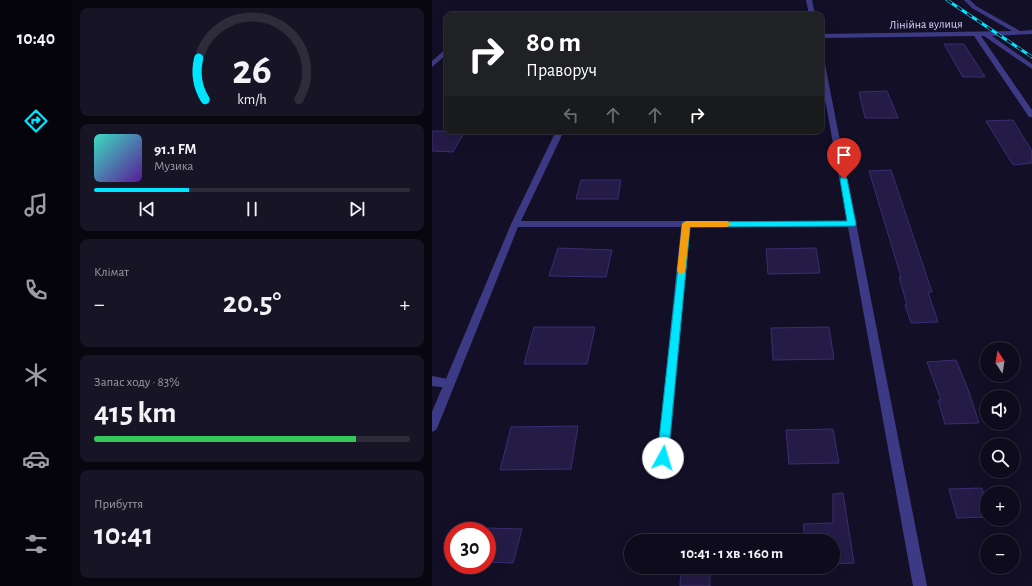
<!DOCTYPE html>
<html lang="uk">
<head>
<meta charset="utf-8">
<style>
  :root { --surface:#0e0b1c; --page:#171425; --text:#f1f3f6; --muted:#9b9ba3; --line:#2e2b3b; --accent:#00e5ff }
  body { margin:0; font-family:"Alegreya Sans",sans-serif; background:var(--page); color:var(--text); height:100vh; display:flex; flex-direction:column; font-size:15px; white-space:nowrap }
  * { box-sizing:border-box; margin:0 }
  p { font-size:13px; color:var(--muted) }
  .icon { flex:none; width:22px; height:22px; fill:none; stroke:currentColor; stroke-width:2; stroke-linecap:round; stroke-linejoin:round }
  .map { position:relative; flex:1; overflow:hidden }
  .panel { display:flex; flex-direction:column; gap:8px; padding:8px; background:#08060f; width:360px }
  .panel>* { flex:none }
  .hud { position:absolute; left:12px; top:12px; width:380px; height:122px; border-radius:8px; box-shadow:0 4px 16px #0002,0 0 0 1px var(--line); background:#202124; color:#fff; overflow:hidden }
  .needle { width:26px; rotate:348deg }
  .buttons { position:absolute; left:548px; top:342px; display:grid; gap:8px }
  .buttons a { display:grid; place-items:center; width:40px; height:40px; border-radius:50%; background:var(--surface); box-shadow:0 4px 16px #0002,0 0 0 1px var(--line); font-size:20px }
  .speed { position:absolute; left:12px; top:522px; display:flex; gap:8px; font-size:20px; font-weight:700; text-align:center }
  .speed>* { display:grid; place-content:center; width:52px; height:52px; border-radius:50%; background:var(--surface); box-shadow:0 4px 16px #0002,0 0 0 1px var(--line); line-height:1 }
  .speed .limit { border:6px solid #d22; background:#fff; color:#111 }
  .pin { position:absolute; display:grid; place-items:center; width:34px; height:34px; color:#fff; margin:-41px -17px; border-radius:50% 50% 50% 0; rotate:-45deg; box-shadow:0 0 4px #0007 }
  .pin .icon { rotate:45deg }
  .me { position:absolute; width:44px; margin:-22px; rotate:6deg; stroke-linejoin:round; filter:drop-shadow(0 0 3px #0008) }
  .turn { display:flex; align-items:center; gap:14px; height:84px; padding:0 16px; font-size:18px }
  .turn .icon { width:52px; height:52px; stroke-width:2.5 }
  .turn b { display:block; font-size:28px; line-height:34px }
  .lanes { display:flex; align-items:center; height:38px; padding:0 16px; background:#0003; justify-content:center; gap:20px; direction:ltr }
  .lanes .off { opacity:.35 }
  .big { font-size:30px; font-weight:700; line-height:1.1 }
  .panel .card { flex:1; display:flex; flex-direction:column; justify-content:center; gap:6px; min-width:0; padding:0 14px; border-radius:8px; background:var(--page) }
  .panel .dial { align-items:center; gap:0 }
  .dial svg { height:104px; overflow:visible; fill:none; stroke:var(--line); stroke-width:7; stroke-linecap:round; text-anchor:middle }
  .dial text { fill:var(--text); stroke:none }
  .song { display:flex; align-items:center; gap:12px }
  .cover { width:48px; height:48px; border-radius:6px; background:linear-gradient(135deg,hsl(170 70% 55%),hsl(270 70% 35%)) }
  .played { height:4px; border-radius:2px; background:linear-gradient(90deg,var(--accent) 30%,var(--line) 30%) }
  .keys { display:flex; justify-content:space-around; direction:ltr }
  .heat { display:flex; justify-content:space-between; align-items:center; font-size:22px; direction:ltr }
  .charge { height:6px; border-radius:3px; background:linear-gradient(90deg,#34c759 83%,var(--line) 0) }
  .trip { position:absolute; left:192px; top:534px; width:216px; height:40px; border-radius:20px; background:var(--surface); box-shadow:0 4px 16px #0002,0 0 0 1px var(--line); font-weight:700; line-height:40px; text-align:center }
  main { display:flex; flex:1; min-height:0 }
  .menu { display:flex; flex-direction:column; width:72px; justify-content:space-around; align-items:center; background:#06040b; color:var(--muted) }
  .menu .icon { width:28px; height:28px }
  .menu .active { color:var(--accent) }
  .menu b { font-size:18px; color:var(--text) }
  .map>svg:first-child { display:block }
  .building { fill:#241b47; stroke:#3b2d73 }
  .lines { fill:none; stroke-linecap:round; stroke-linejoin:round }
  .lane { fill:#3d3a85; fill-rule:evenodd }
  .street { fill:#3d3a85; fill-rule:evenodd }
  .rail-casing { stroke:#00e5ff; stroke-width:3 }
  .rail { stroke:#130f26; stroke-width:2; stroke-dasharray:6; stroke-linecap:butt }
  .route { fill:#00e5ff; stroke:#0095a6 }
  .slow { fill:#f59e0b }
  .labels { text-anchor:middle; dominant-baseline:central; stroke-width:4; stroke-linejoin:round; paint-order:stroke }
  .far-street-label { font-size:12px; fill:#d9d4ff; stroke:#130f26 }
</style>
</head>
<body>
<main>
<nav class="menu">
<b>10:40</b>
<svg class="icon active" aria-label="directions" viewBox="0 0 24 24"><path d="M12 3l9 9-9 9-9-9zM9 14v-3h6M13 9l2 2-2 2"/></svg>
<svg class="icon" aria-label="music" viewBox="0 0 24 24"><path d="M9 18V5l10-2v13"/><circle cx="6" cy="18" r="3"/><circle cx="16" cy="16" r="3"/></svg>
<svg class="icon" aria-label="phone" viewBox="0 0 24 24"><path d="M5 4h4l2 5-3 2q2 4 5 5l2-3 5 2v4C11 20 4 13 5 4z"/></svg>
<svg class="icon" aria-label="climate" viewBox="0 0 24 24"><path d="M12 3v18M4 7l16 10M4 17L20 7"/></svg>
<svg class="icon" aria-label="car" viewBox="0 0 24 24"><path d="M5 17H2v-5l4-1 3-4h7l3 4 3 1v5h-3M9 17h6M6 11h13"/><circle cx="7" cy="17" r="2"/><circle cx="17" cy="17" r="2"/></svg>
<svg class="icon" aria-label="filters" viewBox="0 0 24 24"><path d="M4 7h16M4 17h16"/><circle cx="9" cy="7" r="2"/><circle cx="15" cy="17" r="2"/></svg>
</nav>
<section class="panel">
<div class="card dial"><svg viewBox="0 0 100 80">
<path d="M14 69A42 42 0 1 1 86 69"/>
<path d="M14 69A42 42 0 0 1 9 37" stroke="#00e5ff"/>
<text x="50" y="56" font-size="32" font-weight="700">26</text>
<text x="50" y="72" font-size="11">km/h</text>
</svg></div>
<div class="card">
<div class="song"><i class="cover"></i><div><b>91.1 FM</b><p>Музика</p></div></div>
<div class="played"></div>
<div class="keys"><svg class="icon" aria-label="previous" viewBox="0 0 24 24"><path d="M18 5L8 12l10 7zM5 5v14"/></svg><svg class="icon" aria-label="pause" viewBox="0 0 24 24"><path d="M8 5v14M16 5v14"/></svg><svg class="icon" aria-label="next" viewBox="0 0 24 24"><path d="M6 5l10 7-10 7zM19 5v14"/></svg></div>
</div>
<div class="card"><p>Клімат</p>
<div class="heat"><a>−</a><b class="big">20.5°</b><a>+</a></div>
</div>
<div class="card"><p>Запас ходу · 83%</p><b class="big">415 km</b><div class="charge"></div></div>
<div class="card"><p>Прибуття</p><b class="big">10:41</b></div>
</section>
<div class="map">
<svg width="600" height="586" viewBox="0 0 600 586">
  <rect width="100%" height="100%" fill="#130f26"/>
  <!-- building -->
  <g class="building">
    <polygon points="512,44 532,44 553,77 531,77"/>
    <polygon points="455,91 466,118 433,118 427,92"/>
    <polygon points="581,120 600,151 600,163 581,165 554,121"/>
    <polygon points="0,131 33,131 21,152 0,151"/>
    <polygon points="459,170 500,292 496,292 506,322 479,323 473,305 475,305 467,277 469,277 437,171"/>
    <polygon points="149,180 189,180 186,199 144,199"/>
    <polygon points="126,248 180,250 174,277 117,276"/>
    <polygon points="384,248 388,273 336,274 334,249"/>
    <polygon points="102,327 163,327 155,364 92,364"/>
    <polygon points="397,327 402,359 341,360 339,328"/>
    <polygon points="524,360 537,392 547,423 513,424 506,400 509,400 495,362"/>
    <polygon points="146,426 139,469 68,470 79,427"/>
    <polygon points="401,429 407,463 357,464 354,430"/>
    <polygon points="550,488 555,505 555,517 525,518 517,489"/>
    <polygon points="411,493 422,563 401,564 401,541 373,541 371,524 401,523 401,494"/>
    <polygon points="55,528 90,529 81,563 55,562"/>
    <polygon points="279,534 279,541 250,541 250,535"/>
    <polygon points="249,567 278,567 278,586 248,586"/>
  </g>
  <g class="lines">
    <!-- lane -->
    <polygon class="lane" points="0,376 21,380 22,383 21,386 17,388 0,386"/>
    <!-- street -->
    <g class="street">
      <polygon points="374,0 380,0 383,15 377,15"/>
      <polygon points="532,0 538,0 544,6 588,31 600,30 600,34 560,36 600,64 600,69 552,36 549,36 600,110 600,117 597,117 542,36 389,38 389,34 580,31 540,8"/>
      <polygon points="15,48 15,54 0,67 0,61"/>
      <polygon points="389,57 392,59 495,586 481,586 416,227 258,227 237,458 235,462 231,464 227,462 225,458 249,227 86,227 6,426 4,430 0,432 0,412 79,224 124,131 132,131 89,221 415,221 389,77"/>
    </g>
    <!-- rail casing -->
    <g class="rail-casing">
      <polyline id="rail" points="515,0 600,57"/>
    </g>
    <!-- rail -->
    <use href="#rail" class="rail"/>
  </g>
  <!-- route -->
  <polygon class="route" points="412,176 415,179 424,224 423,226 258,227 236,458 235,461 231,463 227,461 225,458 251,222 415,221 408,179"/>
  <!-- slow -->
  <polygon class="slow" points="254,221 295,221 299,224 295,227 258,227 253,271 249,275 245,271 250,224"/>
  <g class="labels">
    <!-- far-street labels -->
    <g class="far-street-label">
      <text transform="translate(494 24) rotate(-1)">Лінійна вулиця</text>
    </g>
  </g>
</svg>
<div class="buttons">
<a><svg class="needle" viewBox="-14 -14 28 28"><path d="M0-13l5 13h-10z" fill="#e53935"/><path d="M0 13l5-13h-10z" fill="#9b9ba3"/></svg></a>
<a><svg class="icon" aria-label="sound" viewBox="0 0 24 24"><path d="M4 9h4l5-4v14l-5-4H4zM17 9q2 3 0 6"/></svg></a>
<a><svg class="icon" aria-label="search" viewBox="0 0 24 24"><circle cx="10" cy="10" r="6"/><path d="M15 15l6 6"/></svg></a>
<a>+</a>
<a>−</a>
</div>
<div class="speed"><div class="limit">30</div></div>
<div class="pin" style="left:412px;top:179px;background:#d93025"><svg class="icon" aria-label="arrive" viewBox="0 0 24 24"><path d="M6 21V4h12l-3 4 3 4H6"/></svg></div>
<svg class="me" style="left:231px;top:458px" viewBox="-20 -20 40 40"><circle r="19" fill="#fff"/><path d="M0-13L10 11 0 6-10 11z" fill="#00e5ff"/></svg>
<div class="trip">10:41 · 1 хв · 160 m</div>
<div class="hud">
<div class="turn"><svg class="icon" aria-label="right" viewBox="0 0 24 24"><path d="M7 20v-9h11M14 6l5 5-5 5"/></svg><div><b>80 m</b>Праворуч</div></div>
<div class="lanes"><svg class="icon off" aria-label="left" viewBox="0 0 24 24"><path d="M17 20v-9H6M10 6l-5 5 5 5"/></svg><svg class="icon off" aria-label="ahead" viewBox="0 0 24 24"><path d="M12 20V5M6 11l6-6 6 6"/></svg><svg class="icon off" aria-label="ahead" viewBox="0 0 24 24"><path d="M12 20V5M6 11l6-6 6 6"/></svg><svg class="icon" aria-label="right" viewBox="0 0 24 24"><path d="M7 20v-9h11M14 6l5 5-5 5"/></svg></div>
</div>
</div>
</main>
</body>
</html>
